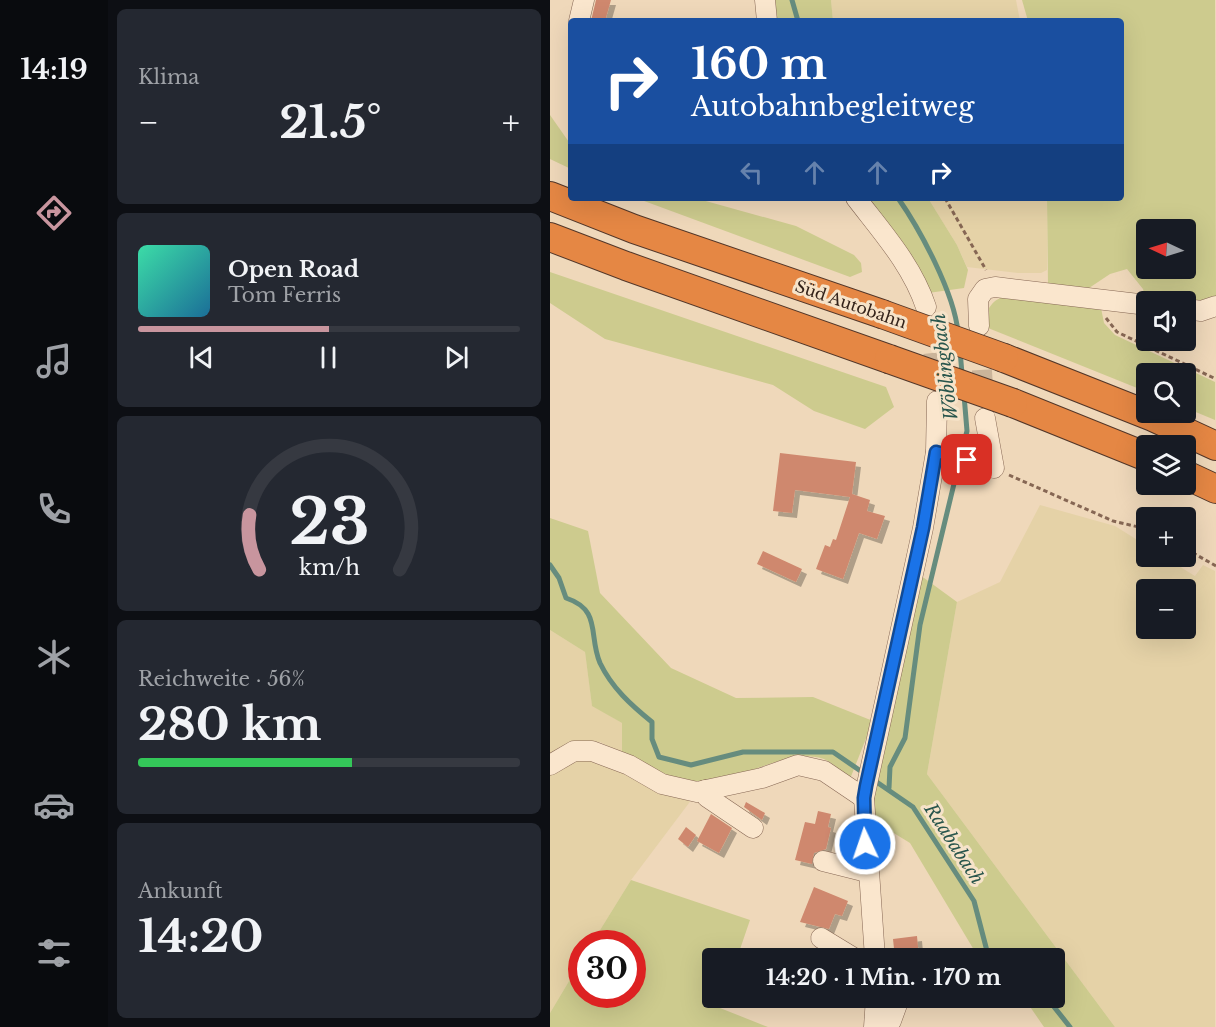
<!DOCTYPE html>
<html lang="de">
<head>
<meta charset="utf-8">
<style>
  :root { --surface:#171b24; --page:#242831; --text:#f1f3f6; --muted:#9ea1a6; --line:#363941; --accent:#c8959e }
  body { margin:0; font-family:"Libre Baskerville",serif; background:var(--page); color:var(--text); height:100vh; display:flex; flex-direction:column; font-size:22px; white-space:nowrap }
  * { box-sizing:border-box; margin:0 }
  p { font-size:20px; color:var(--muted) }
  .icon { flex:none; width:33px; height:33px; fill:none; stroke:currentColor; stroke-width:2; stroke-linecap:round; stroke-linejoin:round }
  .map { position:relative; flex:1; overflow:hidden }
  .side { display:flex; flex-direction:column; gap:9px; padding:9px; background:#0d0f14; width:442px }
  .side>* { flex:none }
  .banner { position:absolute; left:18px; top:18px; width:556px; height:183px; border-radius:6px; box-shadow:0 6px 24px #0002; background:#1a4fa0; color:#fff; overflow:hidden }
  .needle { width:39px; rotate:274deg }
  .tools { position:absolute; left:586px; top:219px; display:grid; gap:12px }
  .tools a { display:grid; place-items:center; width:60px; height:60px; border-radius:6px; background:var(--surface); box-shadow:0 6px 24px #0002; font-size:30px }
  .speed { position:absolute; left:18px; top:930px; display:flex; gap:12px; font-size:30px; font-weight:700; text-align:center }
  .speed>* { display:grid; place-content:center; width:78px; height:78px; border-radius:50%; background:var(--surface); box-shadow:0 6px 24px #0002; line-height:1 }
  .speed .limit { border:9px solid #d22; background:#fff; color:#111 }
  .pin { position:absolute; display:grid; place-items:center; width:51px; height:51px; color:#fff; margin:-26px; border-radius:12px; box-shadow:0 3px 9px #0006 }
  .me { position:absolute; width:66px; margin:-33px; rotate:357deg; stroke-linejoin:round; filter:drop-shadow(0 0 4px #0008) }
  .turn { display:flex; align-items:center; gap:21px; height:126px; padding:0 24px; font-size:27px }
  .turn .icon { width:78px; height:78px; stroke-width:2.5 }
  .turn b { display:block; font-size:42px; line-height:51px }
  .lanes { display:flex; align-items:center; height:57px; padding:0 24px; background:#0003; justify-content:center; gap:30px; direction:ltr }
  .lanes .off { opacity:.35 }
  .big { font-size:45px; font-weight:800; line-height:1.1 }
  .side .tile { flex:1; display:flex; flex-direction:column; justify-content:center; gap:9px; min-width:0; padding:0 21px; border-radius:9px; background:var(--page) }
  .side .dial { align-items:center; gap:0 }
  .dial svg { height:156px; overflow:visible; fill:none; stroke:var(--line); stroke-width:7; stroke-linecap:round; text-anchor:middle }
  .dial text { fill:var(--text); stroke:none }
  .song { display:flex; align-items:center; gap:18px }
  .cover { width:72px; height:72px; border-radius:9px; background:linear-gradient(135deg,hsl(160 70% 55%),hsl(200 70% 35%)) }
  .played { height:6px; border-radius:3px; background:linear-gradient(90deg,var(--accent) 50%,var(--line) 50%) }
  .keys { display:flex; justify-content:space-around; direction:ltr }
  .heat { display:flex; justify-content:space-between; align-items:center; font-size:33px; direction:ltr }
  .charge { height:9px; border-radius:4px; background:linear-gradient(90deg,#34c759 56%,var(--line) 0) }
  .trip { position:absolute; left:152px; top:948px; width:363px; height:60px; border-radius:6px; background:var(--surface); box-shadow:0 6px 24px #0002; font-weight:800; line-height:60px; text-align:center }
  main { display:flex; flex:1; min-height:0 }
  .tabs { display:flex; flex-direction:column; width:108px; justify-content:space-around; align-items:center; background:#090b0e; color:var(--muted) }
  .tabs .icon { width:42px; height:42px }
  .tabs .on { color:var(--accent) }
  .tabs b { font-size:27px; color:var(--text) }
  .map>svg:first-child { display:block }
  .farmland { fill:#e5d2a7; fill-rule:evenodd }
  .green { fill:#cdcb8e; fill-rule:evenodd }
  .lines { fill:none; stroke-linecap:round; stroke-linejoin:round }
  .stream { stroke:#668c7e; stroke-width:5 }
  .building { fill:#cf886e; filter:url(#shadow) }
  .minor-tunnel { stroke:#cab49a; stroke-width:20; stroke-dasharray:20 10; stroke-linecap:butt }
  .minor-casing { stroke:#866754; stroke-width:21 }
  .highway-casing { stroke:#533729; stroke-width:30 }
  .path { stroke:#866754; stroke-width:3; stroke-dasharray:4.5 3; stroke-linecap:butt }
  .minor { stroke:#fae6cd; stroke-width:20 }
  .highway { stroke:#e58744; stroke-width:28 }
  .highway-bridge-casing { stroke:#533729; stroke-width:30; stroke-linecap:butt }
  .highway-bridge { stroke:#e58744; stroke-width:28 }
  .route-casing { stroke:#114b97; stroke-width:15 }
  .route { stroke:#1a73e8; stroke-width:10 }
  .labels { text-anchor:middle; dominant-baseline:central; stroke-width:6; stroke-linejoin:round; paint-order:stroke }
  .street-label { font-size:16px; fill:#34231a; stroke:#f6e3c9 }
  .water-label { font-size:18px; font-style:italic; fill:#28554c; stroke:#f6e3c9 }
</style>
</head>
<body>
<main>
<nav class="tabs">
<b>14:19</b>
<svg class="icon on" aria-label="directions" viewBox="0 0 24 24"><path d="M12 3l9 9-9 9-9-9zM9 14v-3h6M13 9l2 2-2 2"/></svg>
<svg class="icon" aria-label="music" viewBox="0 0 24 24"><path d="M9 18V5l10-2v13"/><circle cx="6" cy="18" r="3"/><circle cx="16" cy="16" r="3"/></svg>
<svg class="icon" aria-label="phone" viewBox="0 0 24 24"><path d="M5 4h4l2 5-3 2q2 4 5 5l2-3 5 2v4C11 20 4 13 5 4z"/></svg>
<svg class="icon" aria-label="climate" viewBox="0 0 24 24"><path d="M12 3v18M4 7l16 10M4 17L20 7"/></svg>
<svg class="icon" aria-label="car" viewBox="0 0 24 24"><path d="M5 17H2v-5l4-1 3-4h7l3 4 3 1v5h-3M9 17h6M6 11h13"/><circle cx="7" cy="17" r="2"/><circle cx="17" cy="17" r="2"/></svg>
<svg class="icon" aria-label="filters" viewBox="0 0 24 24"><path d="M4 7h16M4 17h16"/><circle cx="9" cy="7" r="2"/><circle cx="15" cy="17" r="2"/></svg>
</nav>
<section class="side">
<div class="tile"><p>Klima</p>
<div class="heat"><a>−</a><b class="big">21.5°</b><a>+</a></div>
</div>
<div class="tile">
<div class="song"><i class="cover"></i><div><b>Open Road</b><p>Tom Ferris</p></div></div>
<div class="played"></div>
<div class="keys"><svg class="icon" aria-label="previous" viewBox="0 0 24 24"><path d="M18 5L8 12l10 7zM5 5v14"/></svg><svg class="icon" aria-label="pause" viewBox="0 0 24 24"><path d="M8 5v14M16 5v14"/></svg><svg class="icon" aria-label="next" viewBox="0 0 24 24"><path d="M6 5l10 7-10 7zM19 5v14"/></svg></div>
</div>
<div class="tile dial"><svg viewBox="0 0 100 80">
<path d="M14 69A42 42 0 1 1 86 69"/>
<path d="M14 69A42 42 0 0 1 9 41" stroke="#c8959e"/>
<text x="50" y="56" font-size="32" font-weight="700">23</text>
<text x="50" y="72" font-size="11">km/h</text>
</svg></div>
<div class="tile"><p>Reichweite · 56%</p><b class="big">280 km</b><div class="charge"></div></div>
<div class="tile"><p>Ankunft</p><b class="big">14:20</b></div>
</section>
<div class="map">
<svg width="666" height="1027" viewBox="0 0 666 1027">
  <defs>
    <filter id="shadow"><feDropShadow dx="5" dy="5" stdDeviation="0" flood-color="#0004"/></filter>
  </defs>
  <rect width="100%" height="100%" fill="#efd8ba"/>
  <!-- farmland -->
  <g class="farmland">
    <polygon points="281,0 466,0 470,21 283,21"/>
    <polygon points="378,198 497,198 497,270 491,273 468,273 417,267 407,245"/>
    <path d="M490,505l75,21 32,20v10l17,1 31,19 8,-11 12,6v456h-100l-188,-253 30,-172 43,-20zM597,590h39v38h-39z"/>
    <polygon points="0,630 35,652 42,705 72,723 72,753 50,742 23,742 0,756"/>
    <polygon points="20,756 54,759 142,799 81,880 42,943 32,944 31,961 0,1013 0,771"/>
  </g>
  <!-- green -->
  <g class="green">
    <polygon points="222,0 281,0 283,21 223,21"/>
    <path d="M472,0h193l1,302 -49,-1 -22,-4 -2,-8 -16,-20 -17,5 -21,14 -41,-4 -1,-86h75v-177h-94zM597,230h39v38h-39z"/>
    <polygon points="0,115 21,145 21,169 0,159"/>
    <polygon points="86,198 145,198 246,226 304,255 311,263 312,272 300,277"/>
    <polygon points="314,198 378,198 407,245 418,270 414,288 378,293"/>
    <polygon points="0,272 336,387 344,407 315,429 264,411 223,385 55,339 0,303"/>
    <path d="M459,295l92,13 3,15 11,12 100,47v38l-29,-12v-34h-39v18l-164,-66c4,-17 8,-27 26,-31z"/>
    <path d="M0,518l38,13 12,62 71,75 65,30 77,-1 60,24 -23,58c-7,-6 -17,-16 -26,-20 -34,-12 -75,18 -111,22 -33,4 -62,-13 -91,-28v-30l-30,-17 -7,-54 -35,-22z"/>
    <polygon points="370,575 407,602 377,774 565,1027 494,1027 474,998 504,998 504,958 439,958 424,950 360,843 321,819 320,795"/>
    <polygon points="81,880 200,920 187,958 162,958 162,998 174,998 170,1008 218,1027 0,1027 0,1013 31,961 32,994 82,994 82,944 42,943"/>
  </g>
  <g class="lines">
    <!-- stream -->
    <g class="stream">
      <polyline points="242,0 248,21"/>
      <path d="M348,198c23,33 56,95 60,134"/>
      <polyline points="410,350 412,374"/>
      <polyline points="411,454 417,431 414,395"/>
      <path d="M0,565l9,13 7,20c36,12 22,37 34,65 12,25 31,42 52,59v17l7,18 32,8 52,-13h90l80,55 61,94 13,50 16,7"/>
      <polyline points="339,788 340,767 355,738 370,625 409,463"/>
      <polyline points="425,958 437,951"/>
      <polyline points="497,998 520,1027"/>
    </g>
  </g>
  <!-- building -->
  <g class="building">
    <polygon points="46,0 61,0 55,21 41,21"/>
    <polygon points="230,453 306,462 302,494 320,500 317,511 335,516 327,539 309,533 293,579 266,569 275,545 280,547 283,539 286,540 300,497 245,490 242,513 223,511"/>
    <polygon points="213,551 252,569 246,582 207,564"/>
    <polygon points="196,802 215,813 212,820 194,807"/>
    <polygon points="268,811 281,814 278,827 281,828 276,849 264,853 262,864 245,860 255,822 265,824"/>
    <polygon points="161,814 182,828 169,853 147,841"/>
    <polygon points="136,827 146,835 138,847 128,839"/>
    <polygon points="264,887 298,901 292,916 285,914 279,929 250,922"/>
    <polygon points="367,936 369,958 345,958 343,939"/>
  </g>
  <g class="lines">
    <!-- minor-tunnel -->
    <g class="minor-tunnel">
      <polyline points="380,323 387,386"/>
      <polyline points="430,340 434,403"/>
    </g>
    <!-- minor casing -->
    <g class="minor-casing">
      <g id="minor">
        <polyline points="215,0 217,21"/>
        <polyline points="29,21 34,0"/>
        <path d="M306,198c26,34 56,67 70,109"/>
        <polyline points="636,309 651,311 666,306"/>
        <polyline points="429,326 428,299 435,289 445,287 597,305"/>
        <polyline points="386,452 444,468 435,418"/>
        <polyline points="0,765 24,751 42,751 79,765 112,784 147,792 212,778 248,765 274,771 314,798"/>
        <polyline points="155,790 157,797 203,828"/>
        <polyline points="273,861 317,872"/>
        <polyline points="271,938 304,958"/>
        <polyline points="325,958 314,798 373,528 386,452 387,401"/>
        <polyline points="324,1027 326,998"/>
        <polyline points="336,1027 341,1021 349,999"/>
      </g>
    </g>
    <!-- highway casing -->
    <g class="highway-casing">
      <g id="highway">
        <polyline points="0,196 84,229 332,314"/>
        <polyline points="0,237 76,266 339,359"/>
        <polyline points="454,358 603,417 666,446"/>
        <polyline points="463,403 597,457"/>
        <polyline points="636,475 666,489"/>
      </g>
    </g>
    <!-- path -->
    <g class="path">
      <polyline points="395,198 436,270"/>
      <polyline points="556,318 567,332 666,379"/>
      <polyline points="459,475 563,521 597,529"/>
      <polyline points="636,549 666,566"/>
    </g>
    <!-- minor -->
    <use href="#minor" class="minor"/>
    <!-- highway -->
    <use href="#highway" class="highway"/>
    <!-- highway-bridge casing -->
    <g class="highway-bridge-casing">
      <g id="highway-bridge">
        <polyline points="332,314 454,358"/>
        <polyline points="339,359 463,403"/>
      </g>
    </g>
    <!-- highway-bridge -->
    <use href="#highway-bridge" class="highway-bridge"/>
  </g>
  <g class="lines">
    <!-- route casing -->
    <g class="route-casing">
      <polyline id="route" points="315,844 314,798 316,786 373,528 386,452 417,460"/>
    </g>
    <!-- route -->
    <use href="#route" class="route"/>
  </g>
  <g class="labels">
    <!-- street labels -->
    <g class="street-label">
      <text transform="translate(301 304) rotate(19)">Süd Autobahn</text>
    </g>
    <!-- water labels -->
    <g class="water-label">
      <text transform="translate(395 367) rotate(-97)">Wöblingbach</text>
      <text transform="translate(404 844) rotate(57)">Raababach</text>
    </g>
  </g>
</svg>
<div class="tools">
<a><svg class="needle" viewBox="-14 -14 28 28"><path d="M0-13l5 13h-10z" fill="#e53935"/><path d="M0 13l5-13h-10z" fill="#9ea1a6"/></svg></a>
<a><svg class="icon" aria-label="sound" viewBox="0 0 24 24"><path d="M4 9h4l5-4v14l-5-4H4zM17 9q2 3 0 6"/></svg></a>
<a><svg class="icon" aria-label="search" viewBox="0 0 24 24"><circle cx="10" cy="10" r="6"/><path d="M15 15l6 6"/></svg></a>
<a><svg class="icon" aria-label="layers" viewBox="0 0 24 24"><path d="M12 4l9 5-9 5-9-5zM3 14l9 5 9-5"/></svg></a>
<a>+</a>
<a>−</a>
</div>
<div class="speed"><div class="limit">30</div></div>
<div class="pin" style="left:417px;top:460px;background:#d93025"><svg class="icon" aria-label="arrive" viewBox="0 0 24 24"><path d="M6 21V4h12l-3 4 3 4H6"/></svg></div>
<svg class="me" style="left:315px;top:844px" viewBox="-20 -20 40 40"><circle r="17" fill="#1a73e8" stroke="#fff" stroke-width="3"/><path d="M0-11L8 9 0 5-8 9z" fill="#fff"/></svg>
<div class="trip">14:20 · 1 Min. · 170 m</div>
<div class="banner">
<div class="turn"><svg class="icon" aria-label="right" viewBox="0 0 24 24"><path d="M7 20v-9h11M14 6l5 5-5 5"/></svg><div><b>160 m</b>Autobahnbegleitweg</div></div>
<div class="lanes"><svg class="icon off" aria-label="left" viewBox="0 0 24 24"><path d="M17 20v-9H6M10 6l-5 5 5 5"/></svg><svg class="icon off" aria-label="ahead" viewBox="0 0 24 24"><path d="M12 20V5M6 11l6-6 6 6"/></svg><svg class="icon off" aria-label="ahead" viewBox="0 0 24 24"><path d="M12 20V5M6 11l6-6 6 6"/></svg><svg class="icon" aria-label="right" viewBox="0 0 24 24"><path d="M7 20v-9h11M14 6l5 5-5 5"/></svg></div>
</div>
</div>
</main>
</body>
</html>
